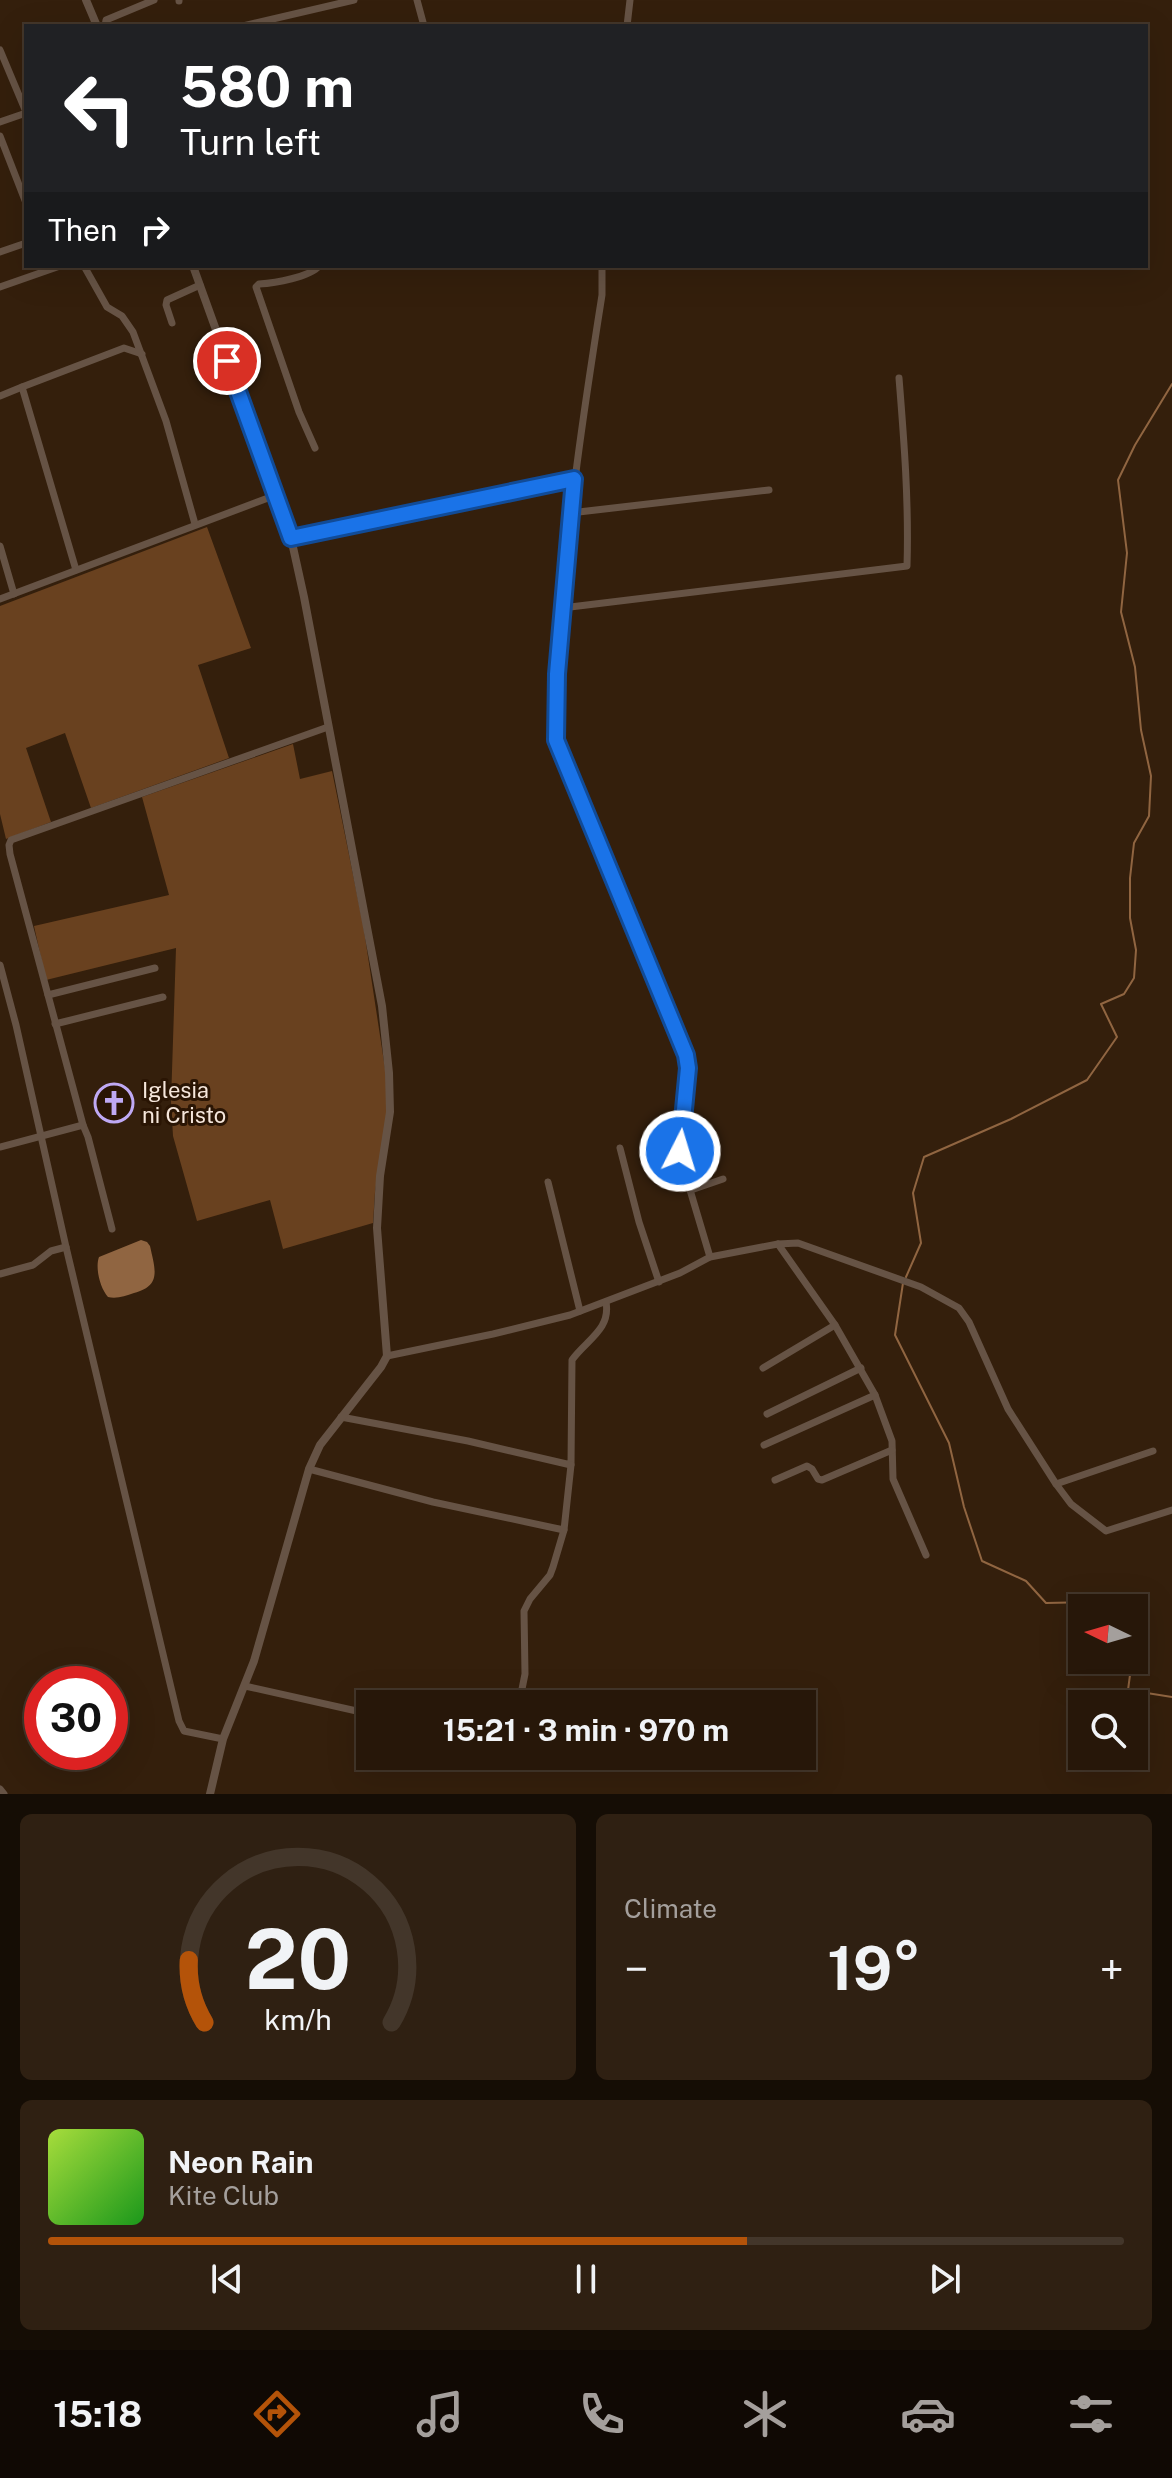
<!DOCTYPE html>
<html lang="en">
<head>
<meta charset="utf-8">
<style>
  :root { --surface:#271709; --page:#2f2012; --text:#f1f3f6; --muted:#a49f9c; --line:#43362a; --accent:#b45309 }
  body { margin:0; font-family:"Public Sans",sans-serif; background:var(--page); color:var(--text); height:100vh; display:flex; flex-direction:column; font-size:30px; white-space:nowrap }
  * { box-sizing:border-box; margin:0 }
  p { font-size:26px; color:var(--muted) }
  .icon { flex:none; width:44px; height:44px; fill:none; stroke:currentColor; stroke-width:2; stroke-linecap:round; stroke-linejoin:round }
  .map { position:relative; height:1794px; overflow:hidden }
  .drawer { display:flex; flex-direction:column; gap:20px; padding:20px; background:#150d05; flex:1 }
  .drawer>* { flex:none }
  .hud { position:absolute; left:24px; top:24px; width:1124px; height:244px; border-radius:0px; box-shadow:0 8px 32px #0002,0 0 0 2px var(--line); background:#202124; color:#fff; overflow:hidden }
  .needle { width:52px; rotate:275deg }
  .tools { position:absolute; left:1068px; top:1594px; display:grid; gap:16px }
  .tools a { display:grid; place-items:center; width:80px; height:80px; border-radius:0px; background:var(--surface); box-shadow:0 8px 32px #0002,0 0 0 2px var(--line); font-size:40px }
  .speed { position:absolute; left:24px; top:1666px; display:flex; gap:16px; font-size:40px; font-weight:700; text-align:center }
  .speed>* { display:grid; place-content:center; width:104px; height:104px; border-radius:50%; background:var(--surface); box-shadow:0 8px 32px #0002,0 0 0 2px var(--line); line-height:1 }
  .speed .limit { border:12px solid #d22; background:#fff; color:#111 }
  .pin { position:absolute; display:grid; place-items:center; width:68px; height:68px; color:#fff; margin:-34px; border:4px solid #fff; border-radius:50%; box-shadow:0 2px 8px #0007 }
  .me { position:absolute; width:88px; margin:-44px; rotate:5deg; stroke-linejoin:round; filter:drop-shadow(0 0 6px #0008) }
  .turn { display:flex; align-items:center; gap:28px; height:168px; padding:0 24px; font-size:36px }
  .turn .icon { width:104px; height:104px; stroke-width:2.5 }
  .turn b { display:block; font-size:56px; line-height:68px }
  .then { display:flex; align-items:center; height:76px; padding:0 24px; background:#0003; gap:16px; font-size:30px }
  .big { font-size:60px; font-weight:700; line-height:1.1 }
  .drawer .widget { flex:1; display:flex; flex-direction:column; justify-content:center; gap:12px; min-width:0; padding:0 28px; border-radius:12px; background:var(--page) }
  .drawer .dial { align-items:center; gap:0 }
  .dial svg { height:208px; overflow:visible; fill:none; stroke:var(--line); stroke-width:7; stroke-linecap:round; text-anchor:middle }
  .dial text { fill:var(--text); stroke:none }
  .song { display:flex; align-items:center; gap:24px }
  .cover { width:96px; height:96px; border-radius:12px; background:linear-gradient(135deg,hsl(80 70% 55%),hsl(120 70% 35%)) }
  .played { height:8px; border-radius:4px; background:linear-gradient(90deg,var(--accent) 65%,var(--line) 65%) }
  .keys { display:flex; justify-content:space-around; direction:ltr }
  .heat { display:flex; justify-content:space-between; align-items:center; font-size:44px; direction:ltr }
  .drawer .tiles { flex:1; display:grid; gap:20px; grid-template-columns:1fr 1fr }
  .widget:last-child { grid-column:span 2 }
  .trip { position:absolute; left:356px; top:1690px; width:460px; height:80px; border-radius:0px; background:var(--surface); box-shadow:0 8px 32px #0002,0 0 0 2px var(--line); font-weight:700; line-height:80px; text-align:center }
  .tabs { display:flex; height:128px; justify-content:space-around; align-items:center; background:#100904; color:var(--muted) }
  .tabs .icon { width:56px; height:56px }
  .tabs .on { color:var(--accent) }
  .tabs b { font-size:36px; color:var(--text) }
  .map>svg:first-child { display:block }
  .green { fill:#69411f }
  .water { fill:#906541 }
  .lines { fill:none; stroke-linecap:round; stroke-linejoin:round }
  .stream { stroke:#906541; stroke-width:2 }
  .minor { stroke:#665345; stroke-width:7 }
  .tertiary { stroke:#665345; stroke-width:8 }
  .route-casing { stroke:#114b97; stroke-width:20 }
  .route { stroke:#1a73e8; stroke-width:14 }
  .labels { text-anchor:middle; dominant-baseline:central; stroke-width:6; stroke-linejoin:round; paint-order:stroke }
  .poi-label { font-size:22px; fill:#f5e6db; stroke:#2a1504; text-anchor:start }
</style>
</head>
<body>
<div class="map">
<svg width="1172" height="1794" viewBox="0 0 1172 1794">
  <rect width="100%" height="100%" fill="#341f0c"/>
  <!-- green -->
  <g class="green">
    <polygon points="207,527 251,648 198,665 229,758 91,808 65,733 26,748 51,822 6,839 0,814 0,606"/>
    <polygon points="293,744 300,779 332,771 363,924 386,1075 388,1103 375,1192 373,1223 283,1249 270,1200 197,1221 173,1136 171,1102 176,948 46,980 34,926 169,895 142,797"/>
  </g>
  <!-- water -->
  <path class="water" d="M141,1240l6,2 3,4c5,23 12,40 -16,47 -9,3 -17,6 -26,4 -8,-9 -13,-29 -9,-40z"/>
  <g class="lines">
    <!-- stream -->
    <g class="stream">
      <polyline points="906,1277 921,1243 913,1193 924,1157 1011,1119 1087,1080 1117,1037 1101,1004 1124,994 1134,978 1136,950 1130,918 1130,878 1134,843 1149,816 1151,776 1141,730 1135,667 1121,612 1127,553 1118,480 1135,445 1172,384"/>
      <polyline points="903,1283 895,1335 949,1443 964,1507 982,1561 1026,1581 1046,1603 1137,1601 1134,1610"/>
      <polyline points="1132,1660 1128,1690 1172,1697"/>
    </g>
    <!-- minor -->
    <g class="minor">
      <polyline points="179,0 179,1"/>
      <polyline points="417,0 424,26"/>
      <polyline points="105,26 106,20 154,0"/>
      <polyline points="243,26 354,0"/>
      <polyline points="627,26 630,0"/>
      <polyline points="0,50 26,112"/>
      <polyline points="0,122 26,113"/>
      <polyline points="0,136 26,203"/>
      <polyline points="0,252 26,243"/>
      <polyline points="84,266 107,307 122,316 133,332 166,421 195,524"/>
      <path d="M602,266v29c-18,114 -35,226 -42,341 -2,35 -7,70 -4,104l130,315 2,13 -7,69 1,26 28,94"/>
      <polyline points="0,287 60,266"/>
      <polyline points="172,323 166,305 167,300 200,285"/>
      <polyline points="0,396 22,387"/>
      <path d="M315,448l-16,-36 -43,-125 3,-3c16,-1 51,-7 60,-18"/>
      <polyline points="570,513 769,490"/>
      <polyline points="291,538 574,479"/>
      <polyline points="0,546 14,594"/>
      <polyline points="76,570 22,387 124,348 142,354"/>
      <polyline points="0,599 276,495"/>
      <path d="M562,608l345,-42c2,-63 -3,-126 -8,-188"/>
      <polyline points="0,965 16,1025 66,1247 179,1721 184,1731 223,1739"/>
      <polyline points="48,995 155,968"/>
      <polyline points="55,1024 163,997"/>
      <polyline points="83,1125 88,1137 112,1229"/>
      <polyline points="0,1147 83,1125 10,854 9,845 11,840 328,727"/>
      <polyline points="620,1148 639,1222 659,1282"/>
      <polyline points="548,1182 580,1311"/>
      <polyline points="691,1190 723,1179"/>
      <polyline points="778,1244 835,1325 875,1395 892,1441 893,1479 926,1555"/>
      <polyline points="0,1274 33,1265 51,1251 66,1247"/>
      <polyline points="387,1356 493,1334 570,1315 680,1273 710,1257 778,1244 798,1243 921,1287 959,1308 969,1322 1008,1409 1056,1484 1071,1504 1106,1531 1172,1510"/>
      <polyline points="763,1368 835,1325"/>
      <polyline points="767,1414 861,1368"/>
      <path d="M341,1417l127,24 103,24 1,-105c14,-20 39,-30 34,-58"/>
      <polyline points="764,1445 875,1395"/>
      <polyline points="309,1469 433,1502 564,1530"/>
      <polyline points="775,1480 807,1466 812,1469 818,1479 822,1480 892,1450"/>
      <polyline points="1056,1484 1153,1451"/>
      <polyline points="245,1686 370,1714"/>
      <polyline points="519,1704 525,1674 524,1611 530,1599 550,1575 553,1567 564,1530 571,1465"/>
      <polyline points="0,1789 4,1794"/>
    </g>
    <!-- tertiary -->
    <g class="tertiary">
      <polyline points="86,0 97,26"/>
      <polyline points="193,266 291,538 304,597 382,1006 389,1073 390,1112 380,1176 377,1228 387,1356 381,1367 320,1445 309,1469 254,1661 223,1739 210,1794"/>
    </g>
  </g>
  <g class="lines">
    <!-- route casing -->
    <g class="route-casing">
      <polyline id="route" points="227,361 291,538 574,479 557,674 556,740 686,1055 688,1068 680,1151"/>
    </g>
    <!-- route -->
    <use href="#route" class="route"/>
  </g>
  <!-- icons -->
  <defs>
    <g id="church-ring" transform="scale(2)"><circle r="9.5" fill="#2a1504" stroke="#bfa9f4" stroke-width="1.5"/><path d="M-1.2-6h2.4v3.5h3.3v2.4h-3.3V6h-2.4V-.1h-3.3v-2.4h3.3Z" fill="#bfa9f4"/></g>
  </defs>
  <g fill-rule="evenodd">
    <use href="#church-ring" x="114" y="1103"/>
  </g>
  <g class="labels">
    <!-- poi labels -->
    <g class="poi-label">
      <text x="142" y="1090">Iglesia<tspan x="142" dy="25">ni Cristo</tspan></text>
    </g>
  </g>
</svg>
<div class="tools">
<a><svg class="needle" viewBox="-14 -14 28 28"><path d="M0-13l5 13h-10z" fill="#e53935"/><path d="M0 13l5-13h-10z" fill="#a49f9c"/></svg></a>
<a><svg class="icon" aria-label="search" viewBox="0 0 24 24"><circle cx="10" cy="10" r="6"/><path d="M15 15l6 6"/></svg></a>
</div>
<div class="speed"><div class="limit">30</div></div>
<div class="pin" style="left:227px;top:361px;background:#d93025"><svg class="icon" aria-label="arrive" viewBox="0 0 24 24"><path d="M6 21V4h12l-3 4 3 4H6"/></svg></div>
<svg class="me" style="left:680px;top:1151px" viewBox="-20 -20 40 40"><circle r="17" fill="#1a73e8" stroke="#fff" stroke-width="3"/><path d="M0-11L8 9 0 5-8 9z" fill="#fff"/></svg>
<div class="trip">15:21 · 3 min · 970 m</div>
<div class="hud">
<div class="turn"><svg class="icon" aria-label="left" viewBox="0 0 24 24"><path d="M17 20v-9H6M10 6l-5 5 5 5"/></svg><div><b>580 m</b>Turn left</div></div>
<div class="then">Then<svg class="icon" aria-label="right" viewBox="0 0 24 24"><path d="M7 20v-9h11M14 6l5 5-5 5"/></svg></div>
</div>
</div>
<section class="drawer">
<div class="tiles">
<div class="widget dial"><svg viewBox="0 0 100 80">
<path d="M14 69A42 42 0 1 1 86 69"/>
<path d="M14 69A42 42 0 0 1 8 45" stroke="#b45309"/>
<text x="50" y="56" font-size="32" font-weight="700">20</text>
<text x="50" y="72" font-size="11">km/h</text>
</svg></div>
<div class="widget"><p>Climate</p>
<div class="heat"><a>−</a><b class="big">19°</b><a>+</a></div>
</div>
<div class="widget">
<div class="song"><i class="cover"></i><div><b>Neon Rain</b><p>Kite Club</p></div></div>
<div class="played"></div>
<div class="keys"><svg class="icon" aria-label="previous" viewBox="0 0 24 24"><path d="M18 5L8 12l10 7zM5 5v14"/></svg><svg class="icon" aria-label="pause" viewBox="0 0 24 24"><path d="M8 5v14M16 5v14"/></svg><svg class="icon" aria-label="next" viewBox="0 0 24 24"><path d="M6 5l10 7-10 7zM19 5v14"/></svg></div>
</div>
</div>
</section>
<nav class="tabs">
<b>15:18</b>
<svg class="icon on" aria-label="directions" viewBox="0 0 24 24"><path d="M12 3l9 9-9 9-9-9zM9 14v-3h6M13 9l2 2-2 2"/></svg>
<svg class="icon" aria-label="music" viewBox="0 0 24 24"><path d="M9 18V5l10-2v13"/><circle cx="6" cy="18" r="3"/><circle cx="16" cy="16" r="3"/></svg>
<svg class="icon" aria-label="phone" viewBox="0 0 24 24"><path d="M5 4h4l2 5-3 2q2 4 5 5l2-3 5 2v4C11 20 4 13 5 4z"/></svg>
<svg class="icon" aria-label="climate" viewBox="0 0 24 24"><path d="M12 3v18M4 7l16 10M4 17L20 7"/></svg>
<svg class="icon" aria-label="car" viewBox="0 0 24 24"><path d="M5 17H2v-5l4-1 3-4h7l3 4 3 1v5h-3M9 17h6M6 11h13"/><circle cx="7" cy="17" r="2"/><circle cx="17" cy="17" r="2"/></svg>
<svg class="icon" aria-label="filters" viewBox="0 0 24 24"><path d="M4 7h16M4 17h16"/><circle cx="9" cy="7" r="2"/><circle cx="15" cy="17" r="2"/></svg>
</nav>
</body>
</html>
